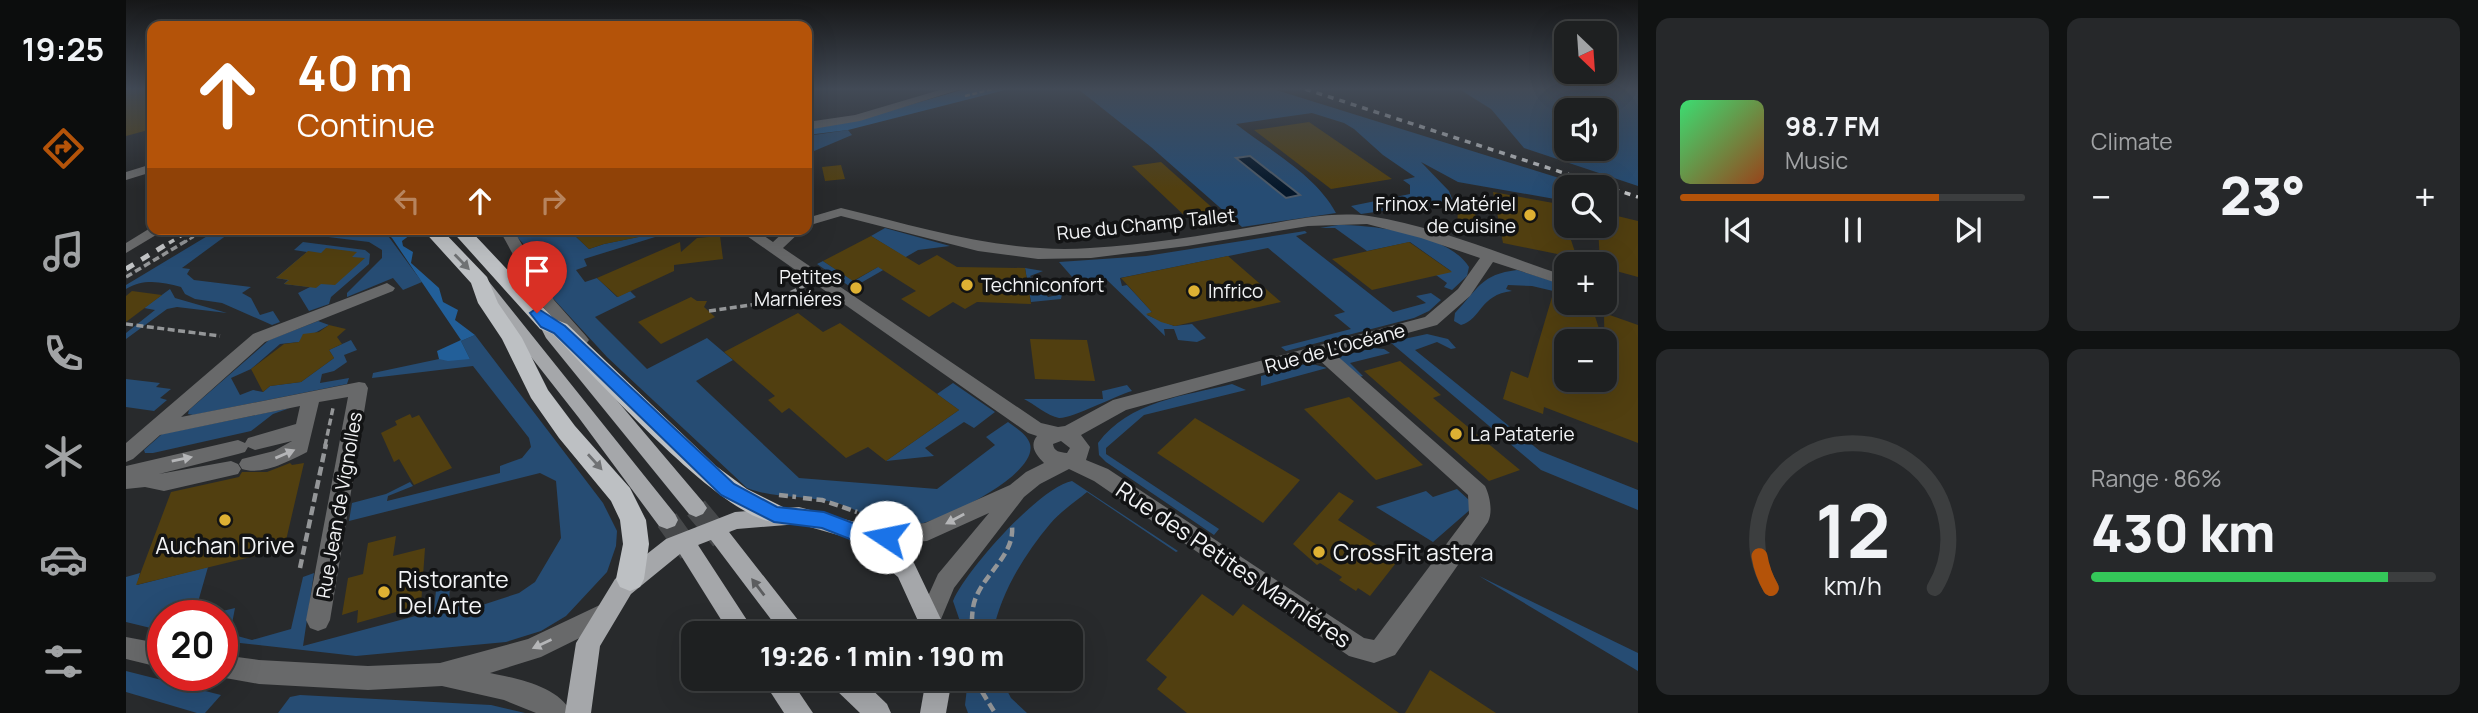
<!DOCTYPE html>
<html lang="en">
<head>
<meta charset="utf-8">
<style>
  :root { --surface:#1e2021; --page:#26282a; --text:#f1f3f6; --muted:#a1a3a5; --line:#3c3e3f; --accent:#b45309 }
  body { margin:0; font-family:Manrope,sans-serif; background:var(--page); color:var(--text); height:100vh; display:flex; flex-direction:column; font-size:26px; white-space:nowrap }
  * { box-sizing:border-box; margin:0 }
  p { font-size:23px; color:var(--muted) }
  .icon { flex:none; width:38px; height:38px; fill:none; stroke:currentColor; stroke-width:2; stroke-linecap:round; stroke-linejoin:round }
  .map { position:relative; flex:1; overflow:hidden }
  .drawer { display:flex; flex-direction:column; gap:18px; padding:18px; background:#101212; width:840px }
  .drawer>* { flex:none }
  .top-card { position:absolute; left:21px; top:21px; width:665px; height:214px; border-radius:14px; box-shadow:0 7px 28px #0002,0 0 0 2px var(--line); background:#b45309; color:#fff; overflow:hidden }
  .needle { width:46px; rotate:155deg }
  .controls { position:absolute; left:1428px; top:21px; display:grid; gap:14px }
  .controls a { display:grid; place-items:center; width:63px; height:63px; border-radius:14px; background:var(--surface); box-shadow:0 7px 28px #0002,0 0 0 2px var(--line); font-size:35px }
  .speed { position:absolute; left:21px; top:600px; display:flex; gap:14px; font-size:35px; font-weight:700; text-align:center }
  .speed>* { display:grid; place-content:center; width:91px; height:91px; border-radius:50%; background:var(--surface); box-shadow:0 7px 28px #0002,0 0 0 2px var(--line); line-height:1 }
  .speed .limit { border:10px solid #d22; background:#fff; color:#111 }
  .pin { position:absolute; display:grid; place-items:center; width:60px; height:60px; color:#fff; margin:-72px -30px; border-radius:50% 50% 50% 0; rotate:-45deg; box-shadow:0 0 7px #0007 }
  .pin .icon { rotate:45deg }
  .me { position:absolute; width:77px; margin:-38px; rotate:281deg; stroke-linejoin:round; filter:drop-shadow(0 0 5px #0008) }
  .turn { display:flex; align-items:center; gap:24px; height:147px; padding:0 35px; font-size:32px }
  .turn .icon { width:91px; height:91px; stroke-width:2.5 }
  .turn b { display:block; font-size:49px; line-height:60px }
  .lanes { display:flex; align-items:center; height:66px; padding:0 35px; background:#0003; justify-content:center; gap:35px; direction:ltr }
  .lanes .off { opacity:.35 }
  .big { font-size:52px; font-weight:800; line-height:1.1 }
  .drawer .widget { flex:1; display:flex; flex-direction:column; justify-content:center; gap:10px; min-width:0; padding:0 24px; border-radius:14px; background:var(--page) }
  .drawer .dial { align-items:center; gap:0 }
  .dial svg { height:182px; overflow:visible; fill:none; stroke:var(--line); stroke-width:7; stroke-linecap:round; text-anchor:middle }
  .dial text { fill:var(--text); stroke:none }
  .song { display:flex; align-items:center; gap:21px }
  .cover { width:84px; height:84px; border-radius:10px; background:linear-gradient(135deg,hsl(140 70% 55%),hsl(20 70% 35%)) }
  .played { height:7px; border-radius:4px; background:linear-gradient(90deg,var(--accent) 75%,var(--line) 75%) }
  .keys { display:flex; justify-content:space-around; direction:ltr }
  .heat { display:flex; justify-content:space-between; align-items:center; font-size:38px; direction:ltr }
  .charge { height:10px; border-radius:5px; background:linear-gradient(90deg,#34c759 86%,var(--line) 0) }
  .drawer .tiles { flex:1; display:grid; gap:18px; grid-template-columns:repeat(2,1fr) }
  .trip { position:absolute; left:555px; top:621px; width:402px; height:70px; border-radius:14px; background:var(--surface); box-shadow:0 7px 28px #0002,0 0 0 2px var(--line); font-weight:800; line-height:70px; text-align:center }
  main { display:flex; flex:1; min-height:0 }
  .tab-bar { display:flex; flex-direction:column; width:126px; justify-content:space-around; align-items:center; background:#0c0d0d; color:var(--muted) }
  .tab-bar .icon { width:49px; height:49px }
  .tab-bar .active { color:var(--accent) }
  .tab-bar b { font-size:32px; color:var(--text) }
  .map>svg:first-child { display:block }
  .green { fill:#264c73; fill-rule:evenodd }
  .forest { fill:#225f99 }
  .water { fill:#05172a; stroke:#4c5967; stroke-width:2 }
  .building { fill:#513f10 }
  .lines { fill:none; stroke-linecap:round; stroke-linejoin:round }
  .major-tunnel { stroke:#46484a; stroke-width:23; stroke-dasharray:23 11; stroke-linecap:butt }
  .path-far2 { stroke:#949698; stroke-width:2.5; stroke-dasharray:5 2.5; stroke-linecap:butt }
  .path-far1 { stroke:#949698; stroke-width:3.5; stroke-dasharray:7 3.5; stroke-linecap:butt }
  .path { stroke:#949698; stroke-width:4.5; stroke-dasharray:9 4.5; stroke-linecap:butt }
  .minor { fill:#68696a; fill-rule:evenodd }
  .major { fill:#a5a7aa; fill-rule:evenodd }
  .highway { fill:#bdc0c3; fill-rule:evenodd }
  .rail-far1 { stroke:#c1c3c5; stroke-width:3.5; stroke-dasharray:6 6; stroke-linecap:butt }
  .rail { stroke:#c1c3c5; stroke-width:5; stroke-dasharray:9 9; stroke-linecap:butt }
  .oneway { fill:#707274 }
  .oneway2 { fill:#b4b5b7 }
  .oneway3 { fill:#5c5d5f }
  .route { fill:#1a73e8; stroke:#114b97; stroke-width:2 }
  .poi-dot { fill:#deb133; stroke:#121314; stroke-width:2.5 }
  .labels { text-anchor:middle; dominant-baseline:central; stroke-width:7; stroke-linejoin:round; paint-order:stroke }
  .poi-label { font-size:19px; fill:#f3f4f6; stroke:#121314; text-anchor:start }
  .street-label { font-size:19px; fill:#f3f4f6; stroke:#121314 }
  .near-poi-label { font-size:23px; fill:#f3f4f6; stroke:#121314; text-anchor:start }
  .near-street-label { font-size:23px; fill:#f3f4f6; stroke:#121314 }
</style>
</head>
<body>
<main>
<nav class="tab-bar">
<b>19:25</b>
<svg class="icon active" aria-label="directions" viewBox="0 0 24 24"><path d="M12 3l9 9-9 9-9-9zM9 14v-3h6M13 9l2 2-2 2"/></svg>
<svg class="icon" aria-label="music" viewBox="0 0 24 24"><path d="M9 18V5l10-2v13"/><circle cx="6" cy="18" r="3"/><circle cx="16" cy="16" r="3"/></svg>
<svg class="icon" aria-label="phone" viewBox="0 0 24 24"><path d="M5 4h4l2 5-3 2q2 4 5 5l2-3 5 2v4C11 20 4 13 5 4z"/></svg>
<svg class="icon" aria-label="climate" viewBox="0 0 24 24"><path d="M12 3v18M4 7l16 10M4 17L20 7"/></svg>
<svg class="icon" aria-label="car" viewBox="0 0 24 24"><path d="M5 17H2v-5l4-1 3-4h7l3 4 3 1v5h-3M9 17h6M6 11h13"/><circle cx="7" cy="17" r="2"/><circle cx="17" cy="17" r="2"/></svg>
<svg class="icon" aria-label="filters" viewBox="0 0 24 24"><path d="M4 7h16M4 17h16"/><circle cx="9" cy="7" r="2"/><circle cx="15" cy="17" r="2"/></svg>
</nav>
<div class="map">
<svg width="1512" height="713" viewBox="0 0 1512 713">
  <rect width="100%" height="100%" fill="#282a2c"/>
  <!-- green -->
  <g class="green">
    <path d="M952,89h195l315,98h-22v14l-108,-19 -37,-20 28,29 4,10 -92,13 -10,-8 59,-12v-9l-7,-5 12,-3 -32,-22 -29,-26 -10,-6 -32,-10 -76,11c33,26 80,51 100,89l-94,14 -91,-80z"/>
    <path d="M1333,89h179v97l-114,-38 -33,-39zM1440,110h39v39h-39z"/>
    <polygon points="722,130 726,135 681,154 681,136"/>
    <path d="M1212,225c36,0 111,9 131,42l-2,9 -15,14 -8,-3 3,-4 -11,-8 15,-4 -41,-29 -43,9 -32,-23h-15z"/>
    <polygon points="759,228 824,246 792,250 726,288 691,264 697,261 728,281 774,254 745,236"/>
    <path d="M93,229h16l-53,39 8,1 -3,5 7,6 57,7 -9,6 9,5 9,17 13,-4 7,11 -8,3 -50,-22 -27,-4 -10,-5 -4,-7c-19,-5 -37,-9 -55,2v-4z"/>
    <polygon points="193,229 257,229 296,282 277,290 267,278 221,297 221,293 256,258 256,250 243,242 186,235"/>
    <path d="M384,229h64l-2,4 17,16 15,-5 58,-12 -1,-3h20l-97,30 3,7 -11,4 9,12 12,-4 20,19 13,-6 6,6 -41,20 52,52 60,-31 26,22 -37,21 103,97 138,11 58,-44 -9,-8 22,-15c8,6 19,12 22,22 9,32 -95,81 -122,82 -25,2 -47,-16 -71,-23 -30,-8 -61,-4 -90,-15l-140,-131 -57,-62 -10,-27 -12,-19z"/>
    <polygon points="1179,231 1181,233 1170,236 1267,312 1300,303 1290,296 1305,293 1315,300 1303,311 1288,318 1160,351 1155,347 1225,329 1208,315 1219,312 1142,248 994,278 996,286 1001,285 1026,312 1021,315 1048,326 1066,324 1080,338 1071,342 1052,340 1048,329 1038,329 1039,336 981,280 954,286 933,262 1020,256"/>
    <polygon points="177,242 239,250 244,254 243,264 205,297 203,304 183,311 172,293 184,287 158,284 162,280 150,278 181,252 168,250"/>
    <polygon points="899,268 917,271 904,276 922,297 936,294 935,299 905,302"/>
    <path d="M1391,270l49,15v9l-34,-8 -24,-1 -2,4 6,2c-33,4 -30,28 -51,34l-7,-4 1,-8c23,-24 26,-39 62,-43z"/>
    <polygon points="44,289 49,298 101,313 51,307 41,309 0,339 0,333 29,310 18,308"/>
    <polygon points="192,321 203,325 173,342 154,344 125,369 105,378 114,395 127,390 137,392 144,386 175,382 208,358 203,350 225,340 231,350 218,355 221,362 208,371 196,374 194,383 223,378 221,384 67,415 62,414 63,410 143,340"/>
    <polygon points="1301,334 1322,339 1330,348 1325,349 1311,342 1289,350 1414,451 1512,490 1512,510 1415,470 1264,342"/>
    <polygon points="349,335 477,503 491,531 490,546 481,572 440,616 415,631 380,642 230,656 96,641 96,616 76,616 109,608 104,634 126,640 165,629 177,577 188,573 177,646 308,611 310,590 324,586 323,601 344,609 393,593 409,582 435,538 430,481 414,473 223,521 226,503 260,494 284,482 287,486 262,496 261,501 374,473 374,466 396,458 405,447 403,438 347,366 246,378 247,373 313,359 344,359 335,341"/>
    <polygon points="1247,348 1258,349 1264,353 1224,363 1237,376 1226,379 1204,359"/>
    <polygon points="1183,363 1201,368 1135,386 1135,376"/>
    <polygon points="0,379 34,383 30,387 45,389 34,398 41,400 28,411 0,407"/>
    <polygon points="827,383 869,412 848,428 838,422 799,448 808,456 760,461 833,410 811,394"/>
    <path d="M1106,384l14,6 -102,25 -38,33v6l113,75 -5,6 -108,-73 -7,-7 -1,-12c31,-42 86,-47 134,-59z"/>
    <path d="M1001,385l5,6c-17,5 -61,28 -73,27 -11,-2 -25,-14 -35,-19h79l-1,-8z"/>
    <polygon points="164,408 147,414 125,431 27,453 19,453 18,450 36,434"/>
    <path d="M946,481l106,70 -2,1 -89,-60c-12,10 -27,20 -37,32 -26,31 -50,70 -57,109h-29l-11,-32c13,-31 87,-114 119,-120z"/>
    <polygon points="1331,489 1343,500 1346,508 1307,542 1250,507 1300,491 1307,497"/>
    <polygon points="82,567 68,616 37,616 37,631 0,622 0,577 14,573 11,585"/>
    <polygon points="1353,576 1512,653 1512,671"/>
    <polygon points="0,671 95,695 79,713 71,713 0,692"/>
    <polygon points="842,679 875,679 885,698 901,713 842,713 839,705"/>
    <polygon points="174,695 365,705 399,713 152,713 164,697"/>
  </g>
  <!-- forest -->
  <g class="forest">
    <polygon points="839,89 883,89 722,130 681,135 681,129 728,121"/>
    <polygon points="257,229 278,229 284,235 276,241 277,246 287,252 285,263 313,288 317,302 332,310 329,320 349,335 335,341 344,359 322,361 313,359 311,351 335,340 266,238"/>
  </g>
  <!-- water -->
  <polygon class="water" points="1124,156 1174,195 1160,198 1110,158"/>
  <!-- building -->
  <g class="building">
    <polygon points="0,89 26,89 26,129 0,136"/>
    <polygon points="1183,122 1266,179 1205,189 1128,130"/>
    <polygon points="1035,162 1091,212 1061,218 1006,166"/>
    <polygon points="715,165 719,179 699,181 696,167"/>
    <polygon points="1367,192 1433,204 1451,258 1377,243"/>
    <polygon points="1336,207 1349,209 1351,234 1331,231 1332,208"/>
    <polygon points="1479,213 1512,221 1512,277 1479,268 1479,264 1474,264 1472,226 1479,226"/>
    <polygon points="442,229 517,229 518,236 478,244 463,249"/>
    <polygon points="594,236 597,259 548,265 548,271 492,297 471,278 554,242 555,252 571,238"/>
    <polygon points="745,236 793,265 811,255 831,267 899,268 905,304 851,302 839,309 827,302 803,317 775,299 790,291 752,267 727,281 697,261"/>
    <polygon points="1283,242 1326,272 1246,290 1206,259"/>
    <polygon points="200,248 231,252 226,257 239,258 209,285 195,284 190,288 158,284 163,280 150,278 182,251 195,253"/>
    <polygon points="1102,256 1155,302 1049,326 1035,322 1020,314 1026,312 995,278"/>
    <polygon points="6,291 36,295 0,322 0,296"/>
    <polygon points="565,297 571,301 581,301 578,307 589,317 535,344 512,322"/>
    <polygon points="1426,297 1467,310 1477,341 1440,341 1440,380 1479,380 1478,313 1512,325 1512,443 1418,407 1417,414 1377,399 1385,371 1402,378"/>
    <polygon points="672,313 697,332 714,323 833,410 760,461 742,447 720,458 663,408 656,413 642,400 649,396 598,352"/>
    <polygon points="203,325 220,329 211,337 216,344 203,350 208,358 175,382 144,386 137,392 125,369 158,344 173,342 177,334 193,332"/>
    <polygon points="904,339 961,340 969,381 909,379"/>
    <polygon points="1274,361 1315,395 1307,398 1394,470 1363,481 1238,371"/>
    <polygon points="1223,397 1297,465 1250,480 1178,409"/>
    <polygon points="284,414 286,418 293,415 326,468 288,485 273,459 268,462 255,433 271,425 269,421"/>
    <polygon points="1069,418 1174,480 1137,523 1031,453"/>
    <polygon points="164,463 166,465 178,463 158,549 10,585 45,492 113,477 116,472 141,472"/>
    <polygon points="1213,492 1228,501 1212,520 1273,559 1244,596 1232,588 1230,591 1213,580 1216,577 1194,563 1191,565 1167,544"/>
    <polygon points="270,536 267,556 299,548 295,605 231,623 232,610 216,615 222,578 237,574 242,543"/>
    <polygon points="1076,594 1107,616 1117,604 1273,713 1061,713 1031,689 1041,677 1020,660"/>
    <polygon points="1304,670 1370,713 1279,713"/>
  </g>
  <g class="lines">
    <!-- major-tunnel -->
    <g class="major-tunnel">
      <polyline points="570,508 596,539"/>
      <polyline points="541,520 564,552"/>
    </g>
    <!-- path-far2 -->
    <g class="path-far2">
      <polyline points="839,96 867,89"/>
      <polyline points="57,243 81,229"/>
    </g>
    <!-- path-far1 -->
    <g class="path-far1">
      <polyline points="0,277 60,241"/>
      <polyline points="583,311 646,302 678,286"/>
      <polyline points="0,324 94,336"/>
      <polyline points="199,446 207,408"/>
    </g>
    <!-- path -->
    <g class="path">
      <polyline points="653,495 670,497"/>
      <polyline points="677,498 696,500 731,512"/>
      <polyline points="174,568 200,444"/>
      <path d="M846,634c0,-13 -1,-27 5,-39 10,-23 38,-42 35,-69"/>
      <polyline points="852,679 855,690 869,713"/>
    </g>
    <!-- minor -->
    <g class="minor">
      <polygon points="817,89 835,89 734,121 681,130 681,122 729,115"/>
      <polygon points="26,164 26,172 0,180 0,172"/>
      <path d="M715,208c83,20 163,46 249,40 57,-3 113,-13 168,-22 35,-6 75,-15 111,-10 67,10 133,39 197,60v10l-73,-24 -23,34 -33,29 -103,28 151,133c5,10 8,26 3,36l-93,133 -21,8 -25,-7 -255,-175 -25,-12 -29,15 -16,13 -70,91 -15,36 -8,3 -8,-3 -4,-8 19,-42 51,-61 -62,28 -62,5 -8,-3 -3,-6 3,-6 68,-8 85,-38 16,-13 18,-9c-8,-8 -15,-17 -7,-27l-9,-3 -291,-204h17l19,13 14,-13h16l-20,19 258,175 17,4 7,-1 48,-26 312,-83 33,-28 22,-31 -59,-20 -54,-14 -59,2 -121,20 -96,12 -53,1 -60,-8 -137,-35 -34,10v-8zM1191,358l151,137 1,19 -95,126 -10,-2 -256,-169 -22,-9 4,-13 -9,-12 45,-25zM935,441l9,7 -3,5c-7,-1 -13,-1 -14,-9z"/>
      <polygon points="26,227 26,229 40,229 0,253 0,243"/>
      <polygon points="373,229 387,229 428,300 460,336 463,340 460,344 448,344 413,302"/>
      <path d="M261,283l8,5 -2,3 -128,51 -84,75 178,-35 6,1 3,5 -38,232 -4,8 -8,3 -8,-3 -4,-8 42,-223 -29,5 -12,50c-18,9 -45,24 -65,17l-3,-5 3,-5 32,-8 18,-10 -37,9 -7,-3 -3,5 -7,2 -79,20 72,-13 7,3 3,5 -3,5 -74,17 -19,-4 -19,2v-23l112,-26 7,3 3,-5 48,-14 4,-18 -140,29 -27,24 -7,3v-19l127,-109z"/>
      <path d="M478,603l8,3 4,8 -4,8 -71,35 -51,16c25,5 70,13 81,40h-35l-32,-13 -62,-14 -74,4 -109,-6 -45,-8h8v-21l37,5 109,6 72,-3 88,-24z"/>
      <polygon points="0,637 37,644 37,668 0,659"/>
    </g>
    <!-- major -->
    <g class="major">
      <polygon points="354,276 360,278 549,514 552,520 549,526 541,529 533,526 453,418 348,284 346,281"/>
      <polygon points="421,319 427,320 433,332 577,502 581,508 577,514 570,517 563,514 420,338 413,324"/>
      <polygon points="673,507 740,525 788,563 822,634 798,634 772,577 726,539 673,524 611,529 603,532 683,634 656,634 585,540 572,545 630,634 604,634 554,554 505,594 474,646 465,713 439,713 450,643 489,579 540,539 609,512"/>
      <polygon points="636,679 664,679 687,713 658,713"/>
      <polygon points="704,679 735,679 761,704 765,713 734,713 708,688"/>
      <polygon points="800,679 826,679 820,713 794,713"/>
    </g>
    <!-- highway -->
    <g class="highway">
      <polygon points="296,229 315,229 361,277 372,303 396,338 422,390 449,426 504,488 520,520 523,544 518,579 514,587 504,591 494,587 490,579 497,544 494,520 485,501 433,438 405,398 376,339 352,303 345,283"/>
      <path d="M324,229h19l85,90 13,5 149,142 31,23 36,18 4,7 -4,7c-46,16 -195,-152 -230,-187l-13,-5z"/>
    </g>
    <!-- rail-far1 -->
    <g class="rail-far1">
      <polyline points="1179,89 1512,197"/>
      <polyline points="43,243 66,229"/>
    </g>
    <!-- rail -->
    <polyline class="rail" points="0,269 46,241"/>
  </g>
  <!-- one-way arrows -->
  <defs><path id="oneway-solid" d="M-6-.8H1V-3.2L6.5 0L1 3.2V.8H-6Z" transform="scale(1.75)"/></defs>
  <g class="oneway">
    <use href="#oneway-solid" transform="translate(336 262) rotate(46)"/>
    <use href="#oneway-solid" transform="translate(469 462) rotate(48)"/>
  </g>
  <g class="oneway2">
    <use href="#oneway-solid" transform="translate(159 454) rotate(-23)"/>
    <use href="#oneway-solid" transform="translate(56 459) rotate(-12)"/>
    <use href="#oneway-solid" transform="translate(829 519) rotate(152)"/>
    <use href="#oneway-solid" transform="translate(416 644) rotate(155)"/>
  </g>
  <use class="oneway3" href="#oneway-solid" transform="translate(632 587) rotate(-127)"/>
  <!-- sky -->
  <linearGradient id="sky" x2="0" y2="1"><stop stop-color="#161718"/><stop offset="0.47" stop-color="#424a56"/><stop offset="1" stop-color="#424a56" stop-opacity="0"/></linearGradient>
  <rect width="1512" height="189" fill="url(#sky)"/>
  <!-- route -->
  <polygon class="route" points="411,308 439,326 608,484 651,507 698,512 740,528 767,531 770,537 767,543 739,545 696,528 648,522 595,495 428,333 415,327 404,313"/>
  <!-- markers -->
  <g class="poi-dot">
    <circle cx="1404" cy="215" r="7"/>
    <circle cx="841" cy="285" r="7"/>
    <circle cx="730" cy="288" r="7"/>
    <circle cx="1068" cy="291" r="7"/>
    <circle cx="1330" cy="434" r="7"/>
    <circle cx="99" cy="520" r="7"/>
    <circle cx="1193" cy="552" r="7"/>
    <circle cx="258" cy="592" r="7"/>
  </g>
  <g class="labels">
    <!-- poi labels -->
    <g class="poi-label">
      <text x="1390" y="204" text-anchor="end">Frinox - Matériel<tspan x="1390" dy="22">de cuisine</tspan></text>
      <text x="716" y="277" text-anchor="end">Petites<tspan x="716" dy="22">Marniéres</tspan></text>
      <text x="855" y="285">Techniconfort</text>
      <text x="1082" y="291">Infrico</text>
      <text x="1344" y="434">La Pataterie</text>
    </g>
    <!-- street labels -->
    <g class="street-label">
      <text transform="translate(1020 224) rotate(-6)">Rue du Champ Tallet</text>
      <text transform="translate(1209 348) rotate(-15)">Rue de L'Océane</text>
      <text transform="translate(213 505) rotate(-80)">Rue Jean de Vignolles</text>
    </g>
    <!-- near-poi labels -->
    <g class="near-poi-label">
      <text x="99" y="545" text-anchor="middle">Auchan Drive</text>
      <text x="1207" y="552">CrossFit astera</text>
      <text x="272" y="579">Ristorante<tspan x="272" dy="26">Del Arte</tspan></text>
    </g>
    <!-- near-street labels -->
    <g class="near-street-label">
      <text transform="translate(1108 564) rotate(34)">Rue des Petites Marniéres</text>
    </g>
  </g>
</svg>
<div class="controls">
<a><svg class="needle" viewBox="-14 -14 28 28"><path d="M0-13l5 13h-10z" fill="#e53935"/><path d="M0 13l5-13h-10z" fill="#a1a3a5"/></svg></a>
<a><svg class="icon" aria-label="sound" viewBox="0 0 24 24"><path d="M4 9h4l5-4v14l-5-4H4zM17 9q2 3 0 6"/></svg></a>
<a><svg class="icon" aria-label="search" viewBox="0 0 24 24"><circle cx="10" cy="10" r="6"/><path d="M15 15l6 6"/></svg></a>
<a>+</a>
<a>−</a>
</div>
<div class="speed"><div class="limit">20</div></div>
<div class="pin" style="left:411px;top:313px;background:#d93025"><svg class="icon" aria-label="arrive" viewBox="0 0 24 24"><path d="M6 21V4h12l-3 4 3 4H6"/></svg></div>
<svg class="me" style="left:760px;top:537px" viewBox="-20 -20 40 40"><circle r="19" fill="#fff"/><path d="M0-13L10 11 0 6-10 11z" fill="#1a73e8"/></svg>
<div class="trip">19:26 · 1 min · 190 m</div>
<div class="top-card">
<div class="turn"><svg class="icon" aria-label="ahead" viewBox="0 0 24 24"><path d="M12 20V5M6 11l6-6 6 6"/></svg><div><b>40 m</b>Continue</div></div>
<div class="lanes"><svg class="icon off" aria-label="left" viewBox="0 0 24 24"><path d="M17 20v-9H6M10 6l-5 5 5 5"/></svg><svg class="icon" aria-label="ahead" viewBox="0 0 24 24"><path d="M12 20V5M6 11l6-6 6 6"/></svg><svg class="icon off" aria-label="right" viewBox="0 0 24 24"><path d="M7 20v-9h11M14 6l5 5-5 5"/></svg></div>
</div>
</div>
<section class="drawer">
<div class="tiles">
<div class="widget">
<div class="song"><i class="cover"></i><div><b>98.7 FM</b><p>Music</p></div></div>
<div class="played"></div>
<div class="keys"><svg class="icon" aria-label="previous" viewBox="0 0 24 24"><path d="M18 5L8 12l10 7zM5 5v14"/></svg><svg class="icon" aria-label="pause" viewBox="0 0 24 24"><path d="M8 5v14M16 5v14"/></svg><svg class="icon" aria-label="next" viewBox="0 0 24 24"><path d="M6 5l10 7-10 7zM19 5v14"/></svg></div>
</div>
<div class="widget"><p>Climate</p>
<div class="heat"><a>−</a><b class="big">23°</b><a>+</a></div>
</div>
<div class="widget dial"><svg viewBox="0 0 100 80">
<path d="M14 69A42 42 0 1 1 86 69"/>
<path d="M14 69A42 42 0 0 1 9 55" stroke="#b45309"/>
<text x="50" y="56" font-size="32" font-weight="700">12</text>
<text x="50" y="72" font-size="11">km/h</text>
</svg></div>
<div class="widget"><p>Range · 86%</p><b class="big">430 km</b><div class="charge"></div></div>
</div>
</section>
</main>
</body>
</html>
